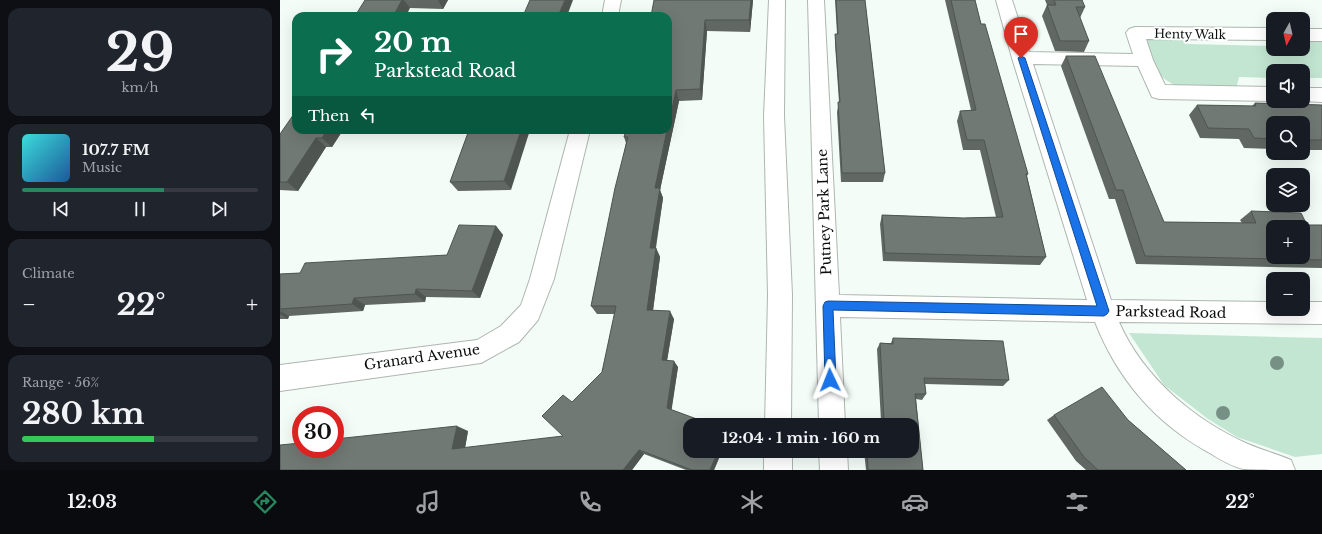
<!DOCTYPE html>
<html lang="en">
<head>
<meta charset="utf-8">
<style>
  :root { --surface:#171b24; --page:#20242c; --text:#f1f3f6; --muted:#9ea1a6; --line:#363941; --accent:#29875f }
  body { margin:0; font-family:"Libre Baskerville",serif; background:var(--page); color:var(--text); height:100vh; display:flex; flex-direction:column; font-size:15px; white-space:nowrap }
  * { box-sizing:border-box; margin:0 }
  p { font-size:13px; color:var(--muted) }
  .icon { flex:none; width:22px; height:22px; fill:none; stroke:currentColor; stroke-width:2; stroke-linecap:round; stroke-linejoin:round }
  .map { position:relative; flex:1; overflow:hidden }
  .panel { display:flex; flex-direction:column; gap:8px; padding:8px; background:#0d0f14; width:280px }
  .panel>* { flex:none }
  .banner { position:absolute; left:12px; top:12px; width:380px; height:122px; border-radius:12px; box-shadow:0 4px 16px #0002; background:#0b6e4f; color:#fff; overflow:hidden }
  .needle { width:26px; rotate:188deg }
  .tools { position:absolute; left:986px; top:12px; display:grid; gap:8px }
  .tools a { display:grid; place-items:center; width:44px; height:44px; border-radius:8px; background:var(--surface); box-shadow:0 4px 16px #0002; font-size:20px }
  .speed { position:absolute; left:12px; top:406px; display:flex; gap:8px; font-size:20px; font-weight:700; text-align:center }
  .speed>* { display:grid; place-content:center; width:52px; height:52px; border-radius:50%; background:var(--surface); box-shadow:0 4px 16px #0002; line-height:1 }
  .speed .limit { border:6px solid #d22; background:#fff; color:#111 }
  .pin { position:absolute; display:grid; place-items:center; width:34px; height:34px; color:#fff; margin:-41px -17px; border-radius:50% 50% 50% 0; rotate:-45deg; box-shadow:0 0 4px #0007 }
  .pin .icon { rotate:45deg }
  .me { position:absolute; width:44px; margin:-22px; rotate:358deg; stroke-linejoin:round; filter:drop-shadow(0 0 3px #0008) }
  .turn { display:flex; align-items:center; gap:14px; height:84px; padding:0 16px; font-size:18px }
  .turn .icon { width:52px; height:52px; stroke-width:2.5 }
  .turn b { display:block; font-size:28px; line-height:34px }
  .then { display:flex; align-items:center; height:38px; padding:0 16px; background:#0003; gap:8px; font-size:15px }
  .big { font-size:30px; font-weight:700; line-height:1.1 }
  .panel .tile { flex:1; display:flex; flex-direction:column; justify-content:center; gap:6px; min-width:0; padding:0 14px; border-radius:12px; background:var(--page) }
  .panel .dial { align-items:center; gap:0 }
  .dial b { font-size:52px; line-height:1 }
  .song { display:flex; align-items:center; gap:12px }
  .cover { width:48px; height:48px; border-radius:6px; background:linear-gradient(135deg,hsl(180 70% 55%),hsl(210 70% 35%)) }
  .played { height:4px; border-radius:2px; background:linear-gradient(90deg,var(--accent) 60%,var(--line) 60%) }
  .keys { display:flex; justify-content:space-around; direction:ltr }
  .heat { display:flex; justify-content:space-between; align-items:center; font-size:22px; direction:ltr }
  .charge { height:6px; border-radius:3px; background:linear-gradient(90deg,#34c759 56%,var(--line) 0) }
  .trip { position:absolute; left:403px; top:418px; width:236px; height:40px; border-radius:12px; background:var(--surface); box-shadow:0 4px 16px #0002; font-weight:700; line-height:40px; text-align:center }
  .tabs { display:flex; height:64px; justify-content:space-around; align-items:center; background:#090b0e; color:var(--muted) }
  .tabs .icon { width:28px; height:28px }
  .tabs .active { color:var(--accent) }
  .tabs b { font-size:18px; color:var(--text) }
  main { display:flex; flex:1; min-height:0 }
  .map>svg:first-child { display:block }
  .green { fill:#c3e6d2 }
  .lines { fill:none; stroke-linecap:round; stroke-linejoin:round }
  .minor-casing { stroke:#aeb6b1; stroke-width:2 }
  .minor { fill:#fff; fill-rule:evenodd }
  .tree { fill:#779085 }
  .wall { fill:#616864 }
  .shaded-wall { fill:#4f5551 }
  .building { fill:#717974; stroke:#4f5551; fill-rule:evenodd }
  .route { fill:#1a73e8; stroke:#114b97 }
  .labels { text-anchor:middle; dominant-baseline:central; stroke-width:4; stroke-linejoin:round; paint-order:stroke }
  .far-street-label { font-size:12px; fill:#0b0e0d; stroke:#fff }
  .street-label { font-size:14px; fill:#0b0e0d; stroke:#fff }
</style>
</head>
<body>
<main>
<section class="panel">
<div class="tile dial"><b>29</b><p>km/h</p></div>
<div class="tile">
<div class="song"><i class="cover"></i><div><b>107.7 FM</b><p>Music</p></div></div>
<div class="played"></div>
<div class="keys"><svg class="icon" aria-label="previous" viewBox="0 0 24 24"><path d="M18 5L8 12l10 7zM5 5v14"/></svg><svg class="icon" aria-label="pause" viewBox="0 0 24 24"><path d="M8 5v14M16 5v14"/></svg><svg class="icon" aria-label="next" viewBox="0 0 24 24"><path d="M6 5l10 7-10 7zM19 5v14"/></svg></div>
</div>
<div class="tile"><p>Climate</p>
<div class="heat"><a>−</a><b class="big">22°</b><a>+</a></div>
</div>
<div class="tile"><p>Range · 56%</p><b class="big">280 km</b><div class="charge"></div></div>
</section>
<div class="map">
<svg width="1042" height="470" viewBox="0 0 1042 470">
  <rect width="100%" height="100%" fill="#f3fcf7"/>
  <!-- green -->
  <g class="green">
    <path d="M895,36l14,8 84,2v3h30v-11l19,1v39h-19v-7h-30v7l-34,-1 -3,12c-33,0 -69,8 -84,-28 -4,-9 -7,-14 -5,-23z"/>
    <polygon points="849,333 1042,338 1042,454 1015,457 957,437 928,419 884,385"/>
  </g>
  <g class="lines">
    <!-- minor casing -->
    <g class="minor-casing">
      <g id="minor">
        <polygon points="325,0 341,0 338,16 322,16"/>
        <polygon points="489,0 505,0 504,116 512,295 511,425 485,425 488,295 484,116"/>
        <path d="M528,0h16l15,295 248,5 -75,-242 -16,-58h16l17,52 104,2 -7,-21 3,-4 6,-2 138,1v12l-127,-1 7,21 12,25 108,2v14l-114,-2 -7,-2 -14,-31 -105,-2 78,236 162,2v7h30v-7h19v22l-203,-2c24,55 75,98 129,122 14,6 29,10 43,16l4,10c-13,0 -40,0 -52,-1 -12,-3 -24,-10 -35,-17 -53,-29 -91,-74 -113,-130l-255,-5 5,108h-26z"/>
        <rect x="1023" y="29" width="19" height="12"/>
        <polygon points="1023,88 1042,88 1042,102 1021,101 1023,101"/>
        <polygon points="290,130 310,130 274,279 258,320 239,342 201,363 0,391 0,365 197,340 221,326 241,305 250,279"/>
        <rect x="484" y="451" width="28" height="19"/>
        <polygon points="539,451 567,451 568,470 540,470"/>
      </g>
    </g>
    <!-- minor -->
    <use href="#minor" class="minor"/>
  </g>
  <!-- trees -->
  <g class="tree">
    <circle cx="997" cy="363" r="7"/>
    <circle cx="943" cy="413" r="7"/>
  </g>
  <!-- wall -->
  <g class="wall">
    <polygon points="85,0 168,0 163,9 130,8"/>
    <polygon points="374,0 473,0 470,32 427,31 422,100 399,101 380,190 383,198 376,248 380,257 373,310 394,319 387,360 398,367 391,410 410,451 442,451 434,470 406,470 364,454 352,470 0,470 188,431 185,448 283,436 292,402 322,372 335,314 317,314 311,306 346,143 344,137 388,130"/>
    <polygon points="555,0 585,0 605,173 603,182 561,182 557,112 559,102 555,44 555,34 557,34"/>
    <polygon points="665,0 695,0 701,24 748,174 747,176 766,257 760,265 603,261 600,224 602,215 683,218 716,217 700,150 683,150 677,121 680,111 691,110"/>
    <polygon points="765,0 802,0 805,7 800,18 809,41 804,52 775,51 762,16 767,5"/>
    <polygon points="786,56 884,222 962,223 960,220 971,211 1027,225 1042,225 1042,268 856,264 835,199 829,199 781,66"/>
    <polygon points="975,103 1042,105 1042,150 1023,150 1023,123 993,123 993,149 964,148 959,139 920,138 909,115 917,105 972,106"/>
    <polygon points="63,130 52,147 46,147 18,191 0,190 0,134"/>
    <polygon points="189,130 231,190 178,191 170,182"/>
    <polygon points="216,226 223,235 200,298 146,297 145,302 85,305 83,311 9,316 8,319 0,319 0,274 20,273 167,255"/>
    <polygon points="613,338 729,380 723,386 645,384 646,394 642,400 636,399 643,470 586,470 584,451 632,451 632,425 583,425 585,421 601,421 597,349 600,343 611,343"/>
    <polygon points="774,415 848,420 906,470 806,470 796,461 767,420"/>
  </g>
  <!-- shaded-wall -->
  <g class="shaded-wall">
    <polygon points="122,0 124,0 130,8 126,16 113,16"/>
    <polygon points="158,0 168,0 163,9"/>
    <polygon points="285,0 293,0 287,16 278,16"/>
    <polygon points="471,0 473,0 470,32 469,20"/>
    <polygon points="425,20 427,31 422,100 420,89"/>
    <polygon points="396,90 399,101 380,190 383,198 374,257 370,248 375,188"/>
    <polygon points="47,130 63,130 52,147 42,138"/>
    <polygon points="241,130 250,130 231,190 224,181"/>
    <polygon points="36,138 46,147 18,191 7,182"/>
    <polygon points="216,226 223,235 200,298 192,291"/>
    <polygon points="376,248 380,257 372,318 367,310"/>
    <polygon points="136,289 146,297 145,302 135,294"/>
    <polygon points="74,298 85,305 83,311 72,304"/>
    <polygon points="0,311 9,316 8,319 0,314"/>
    <polygon points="390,311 394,319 386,367 382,360"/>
    <polygon points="394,361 398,367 391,414 387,408"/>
    <polygon points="177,426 188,431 184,454 172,449"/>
    <polygon points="359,450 364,454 352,470 343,470"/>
    <polygon points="438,451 442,451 434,470 430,470"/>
  </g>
  <!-- building -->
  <g class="building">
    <polygon points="85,0 122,0 113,16 75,16"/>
    <polygon points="250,0 285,0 278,16 243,16"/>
    <polygon points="374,0 471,0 469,20 425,20 420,89 396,90 388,128 388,16 371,16"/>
    <polygon points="556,0 585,0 605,173 562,173 558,102 560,102 555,34 558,34"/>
    <polygon points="671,0 695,0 701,24 705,24 748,174 746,174 766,257 605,253 602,215 683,218 723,217 704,140 687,140 680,111 696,110"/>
    <polygon points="774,0 802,0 805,7 796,7 809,41 780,41 767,5 776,5"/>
    <path d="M786,56h29l69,166 92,1 -5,-12 50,2 6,12h15v35l-177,-4 -22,-66h-7zM993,227h30v30h-30z"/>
    <polygon points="975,103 1042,105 1042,140 1023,140 1023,123 993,123 993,139 974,138 969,129 928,128 917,105 976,106"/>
    <polygon points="16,111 16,130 47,130 42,138 36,138 7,182 0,182 0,134"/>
    <polygon points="189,130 241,130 224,181 170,182"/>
    <polygon points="346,130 387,130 375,188 380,188 370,248 376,248 367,310 390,311 382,360 394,361 387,408 433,425 410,425 410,451 438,451 430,470 412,470 359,450 343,470 0,470 0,445 21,443 21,449 55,449 55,439 177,426 172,449 283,436 262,416 283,395 292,402 322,372 336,306 311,306 335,188 348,137 344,137"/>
    <polygon points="179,225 216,226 192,291 136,289 135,294 74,298 72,304 0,309 0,274 20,273 25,263 167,255"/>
    <polygon points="613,338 723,341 729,380 644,378 646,394 635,394 643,470 588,470 587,451 632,451 632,425 585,425 585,421 604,421 600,343 613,344"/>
    <polygon points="822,387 848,420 906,470 818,470 804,457 774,415"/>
  </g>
  <!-- route -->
  <polygon class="route" points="741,56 745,58 829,311 827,314 824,316 553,310 556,380 554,384 550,385 547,384 545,380 543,306 545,302 548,301 817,306 738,58"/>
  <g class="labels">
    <!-- far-street labels -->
    <g class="far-street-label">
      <text transform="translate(910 34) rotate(1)">Henty Walk</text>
    </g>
    <!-- street labels -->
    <g class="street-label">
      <text transform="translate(544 212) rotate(-92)">Putney Park Lane</text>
      <text transform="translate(891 312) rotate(1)">Parkstead Road</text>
      <text transform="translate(142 357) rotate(-8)">Granard Avenue</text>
    </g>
  </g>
</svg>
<div class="tools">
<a><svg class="needle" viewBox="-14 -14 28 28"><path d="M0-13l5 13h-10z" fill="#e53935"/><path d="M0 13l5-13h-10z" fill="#9ea1a6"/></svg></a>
<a><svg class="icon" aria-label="sound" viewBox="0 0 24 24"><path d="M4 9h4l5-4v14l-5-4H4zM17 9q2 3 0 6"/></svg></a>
<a><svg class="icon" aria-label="search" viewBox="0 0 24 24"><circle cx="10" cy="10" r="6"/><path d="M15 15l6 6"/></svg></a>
<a><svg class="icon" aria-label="layers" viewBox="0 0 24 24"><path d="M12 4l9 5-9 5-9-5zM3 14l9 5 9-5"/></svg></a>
<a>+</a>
<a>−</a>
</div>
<div class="speed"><div class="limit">30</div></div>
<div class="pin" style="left:741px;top:58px;background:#d93025"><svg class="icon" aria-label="arrive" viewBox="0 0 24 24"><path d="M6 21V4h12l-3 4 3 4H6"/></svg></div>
<svg class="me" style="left:550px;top:380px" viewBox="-20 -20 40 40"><path d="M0-17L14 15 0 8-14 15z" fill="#1a73e8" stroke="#fff" stroke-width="4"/></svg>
<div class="trip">12:04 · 1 min · 160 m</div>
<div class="banner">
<div class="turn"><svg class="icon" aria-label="right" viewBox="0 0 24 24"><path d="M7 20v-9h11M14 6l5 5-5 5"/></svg><div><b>20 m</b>Parkstead Road</div></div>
<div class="then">Then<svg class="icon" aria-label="left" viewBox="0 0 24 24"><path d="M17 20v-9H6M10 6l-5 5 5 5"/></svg></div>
</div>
</div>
</main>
<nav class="tabs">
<b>12:03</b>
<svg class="icon active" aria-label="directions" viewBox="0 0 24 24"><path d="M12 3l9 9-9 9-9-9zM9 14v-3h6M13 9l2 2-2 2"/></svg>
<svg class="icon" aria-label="music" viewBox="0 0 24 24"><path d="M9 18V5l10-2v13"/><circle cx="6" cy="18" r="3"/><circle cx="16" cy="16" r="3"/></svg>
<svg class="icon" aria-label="phone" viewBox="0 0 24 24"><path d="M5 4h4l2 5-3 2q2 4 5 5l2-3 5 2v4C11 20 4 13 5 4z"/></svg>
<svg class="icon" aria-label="climate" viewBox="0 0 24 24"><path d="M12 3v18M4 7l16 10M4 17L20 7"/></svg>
<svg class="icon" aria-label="car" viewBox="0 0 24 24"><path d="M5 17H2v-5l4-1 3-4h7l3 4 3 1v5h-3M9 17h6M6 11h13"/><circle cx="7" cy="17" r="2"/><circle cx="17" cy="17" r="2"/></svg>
<svg class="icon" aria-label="filters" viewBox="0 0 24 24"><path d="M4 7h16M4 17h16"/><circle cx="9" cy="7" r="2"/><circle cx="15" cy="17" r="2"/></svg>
<b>22°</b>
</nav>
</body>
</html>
